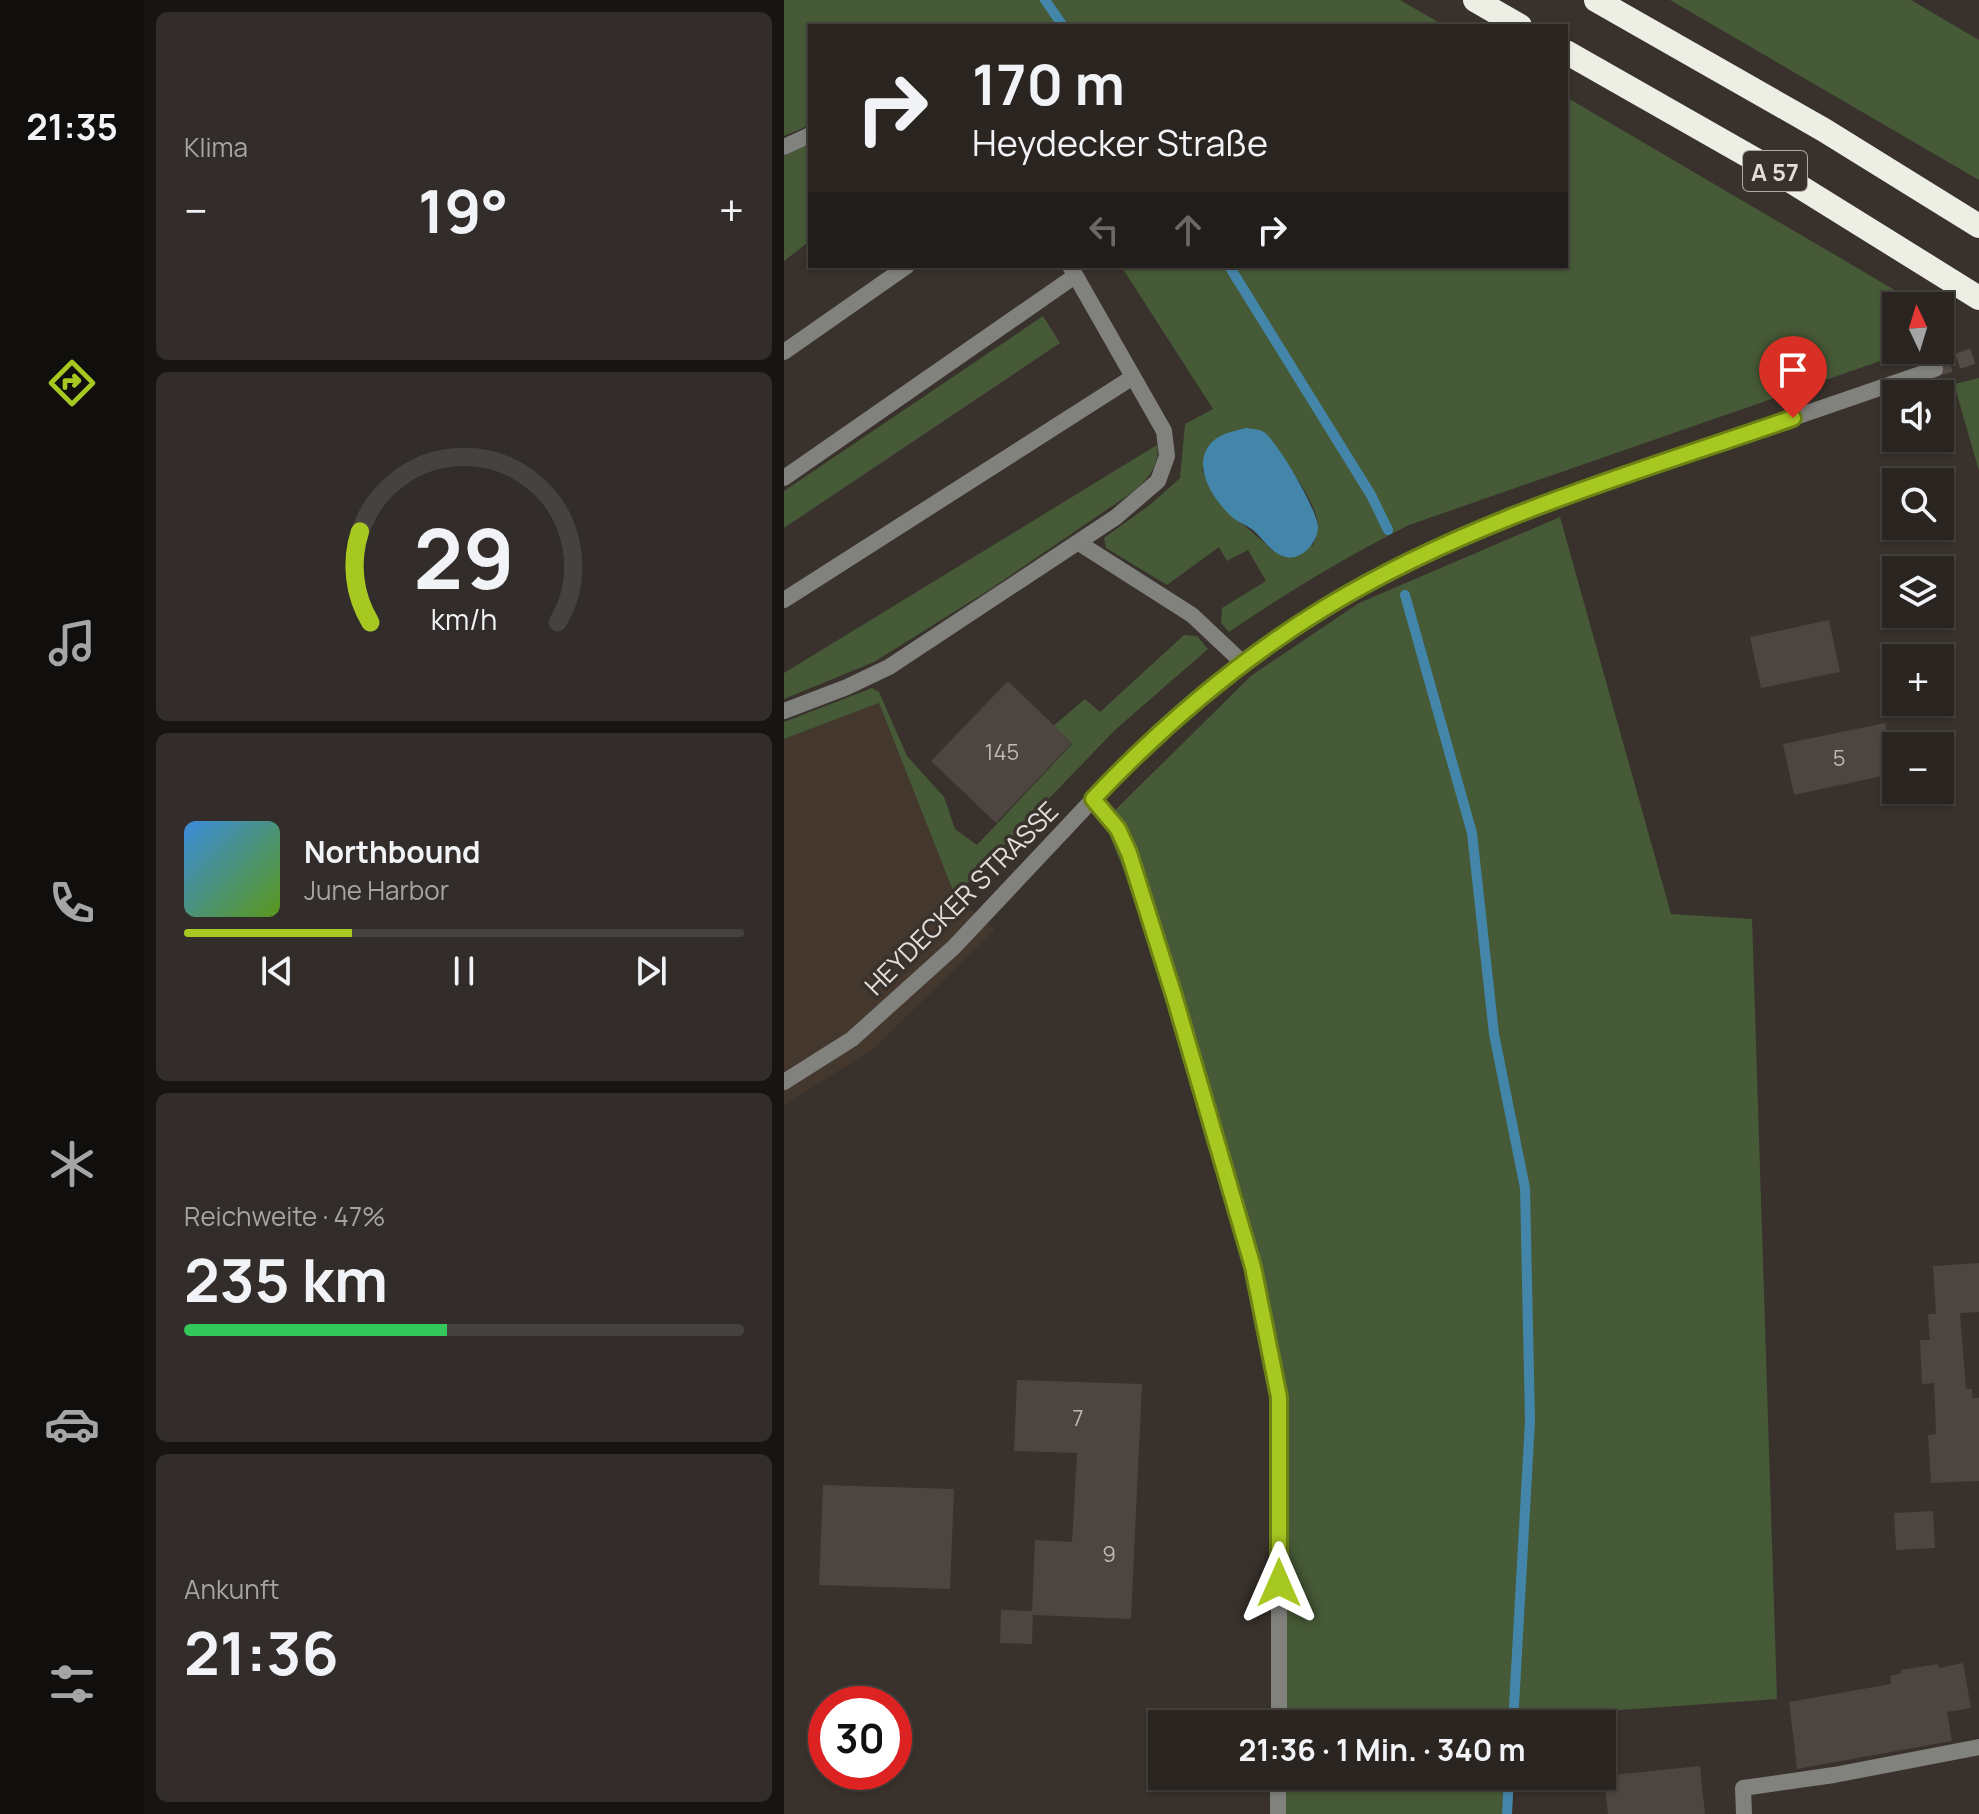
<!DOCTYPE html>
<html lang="de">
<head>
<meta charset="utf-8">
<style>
  :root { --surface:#2a2521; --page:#322d2a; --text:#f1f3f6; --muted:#a5a5a5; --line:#46423f; --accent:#a6c821 }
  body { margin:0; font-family:Manrope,sans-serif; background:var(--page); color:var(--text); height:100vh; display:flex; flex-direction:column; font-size:30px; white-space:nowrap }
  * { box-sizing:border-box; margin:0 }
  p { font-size:26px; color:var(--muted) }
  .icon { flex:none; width:44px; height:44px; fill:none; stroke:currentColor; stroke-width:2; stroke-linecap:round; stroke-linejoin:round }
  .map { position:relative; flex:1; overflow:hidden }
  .sheet { display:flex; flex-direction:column; gap:12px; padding:12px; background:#171412; width:640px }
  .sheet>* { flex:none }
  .guide { position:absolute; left:24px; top:24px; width:760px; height:244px; border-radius:0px; box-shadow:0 2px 6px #0004,0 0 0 2px var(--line); background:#2a2521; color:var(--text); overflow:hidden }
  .needle { width:52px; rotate:356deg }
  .controls { position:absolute; left:1098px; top:292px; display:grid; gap:16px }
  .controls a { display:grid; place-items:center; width:72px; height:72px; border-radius:0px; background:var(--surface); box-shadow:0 2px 6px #0004,0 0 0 2px var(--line); font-size:40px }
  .speed { position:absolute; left:24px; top:1686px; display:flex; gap:16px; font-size:40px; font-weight:700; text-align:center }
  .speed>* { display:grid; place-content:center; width:104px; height:104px; border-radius:50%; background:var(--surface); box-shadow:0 2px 6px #0004,0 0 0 2px var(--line); line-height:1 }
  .speed .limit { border:12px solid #d22; background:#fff; color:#111 }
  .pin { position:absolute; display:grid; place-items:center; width:68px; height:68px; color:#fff; margin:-82px -34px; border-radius:50% 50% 50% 0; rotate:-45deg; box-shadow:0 0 8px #0007 }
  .pin .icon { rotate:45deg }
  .me { position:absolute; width:88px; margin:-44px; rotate:0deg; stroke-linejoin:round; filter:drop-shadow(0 0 6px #0008) }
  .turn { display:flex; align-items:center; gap:28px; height:168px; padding:0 32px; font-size:36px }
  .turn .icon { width:104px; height:104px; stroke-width:2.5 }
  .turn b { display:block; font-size:56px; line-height:68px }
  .lanes { display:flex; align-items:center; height:76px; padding:0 32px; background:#0003; justify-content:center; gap:40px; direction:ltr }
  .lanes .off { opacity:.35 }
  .big { font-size:60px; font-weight:700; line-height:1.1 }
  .sheet .card { flex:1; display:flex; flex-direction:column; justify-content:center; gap:12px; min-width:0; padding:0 28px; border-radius:12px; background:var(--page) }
  .sheet .dial { align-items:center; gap:0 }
  .dial svg { height:208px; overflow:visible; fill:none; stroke:var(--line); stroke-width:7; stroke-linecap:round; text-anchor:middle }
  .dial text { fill:var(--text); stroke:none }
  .song { display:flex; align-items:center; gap:24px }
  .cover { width:96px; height:96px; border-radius:12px; background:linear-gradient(135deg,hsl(210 70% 55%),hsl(90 70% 35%)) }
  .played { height:8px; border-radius:4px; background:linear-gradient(90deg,var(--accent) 30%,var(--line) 30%) }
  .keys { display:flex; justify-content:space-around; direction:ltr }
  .heat { display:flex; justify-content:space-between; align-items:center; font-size:44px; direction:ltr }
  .charge { height:12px; border-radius:6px; background:linear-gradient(90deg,#34c759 47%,var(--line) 0) }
  .trip { position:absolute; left:364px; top:1710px; width:468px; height:80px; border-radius:0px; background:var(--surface); box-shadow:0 2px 6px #0004,0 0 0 2px var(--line); font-weight:700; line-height:80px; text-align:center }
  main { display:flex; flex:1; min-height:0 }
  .menu { display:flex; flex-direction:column; width:144px; justify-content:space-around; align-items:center; background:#110f0d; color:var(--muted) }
  .menu .icon { width:56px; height:56px }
  .menu .active { color:var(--accent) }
  .menu b { font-size:36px; color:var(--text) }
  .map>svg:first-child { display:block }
  .built { fill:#44372e }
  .green { fill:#465a37; fill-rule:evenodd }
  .water { fill:#4486a9 }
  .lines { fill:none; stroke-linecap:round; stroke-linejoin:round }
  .stream { stroke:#4486a9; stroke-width:10 }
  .building { fill:#4d453f }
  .minor-tunnel { stroke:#524b46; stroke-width:16; stroke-dasharray:16 8; stroke-linecap:butt }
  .service { stroke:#81817d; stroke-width:16 }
  .minor { stroke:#81817d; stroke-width:16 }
  .motorway { stroke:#eeefe4; stroke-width:24 }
  .route-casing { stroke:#6c8215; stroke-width:20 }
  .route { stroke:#a6c821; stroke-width:14 }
  .labels { text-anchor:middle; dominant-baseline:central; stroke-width:7; stroke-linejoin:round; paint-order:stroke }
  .number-label { font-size:22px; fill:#beb8b4 }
  .shield { fill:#38312c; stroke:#b0aaa6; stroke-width:2 }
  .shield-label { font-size:24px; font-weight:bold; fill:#e3dedb }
  .street-label { font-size:26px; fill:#e3dedb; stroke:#38312c }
</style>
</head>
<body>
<main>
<nav class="menu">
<b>21:35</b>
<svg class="icon active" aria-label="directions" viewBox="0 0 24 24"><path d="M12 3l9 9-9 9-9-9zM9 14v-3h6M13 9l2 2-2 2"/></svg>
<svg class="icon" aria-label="music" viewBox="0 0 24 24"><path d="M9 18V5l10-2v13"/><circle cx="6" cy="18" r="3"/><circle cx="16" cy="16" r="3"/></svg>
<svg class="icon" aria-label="phone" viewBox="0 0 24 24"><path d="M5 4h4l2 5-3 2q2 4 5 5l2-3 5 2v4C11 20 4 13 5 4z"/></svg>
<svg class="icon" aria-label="climate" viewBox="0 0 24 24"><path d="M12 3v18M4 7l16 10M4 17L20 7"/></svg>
<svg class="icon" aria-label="car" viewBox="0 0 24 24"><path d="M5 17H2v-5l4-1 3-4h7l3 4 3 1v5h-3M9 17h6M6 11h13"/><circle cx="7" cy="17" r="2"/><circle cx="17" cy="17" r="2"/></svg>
<svg class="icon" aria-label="filters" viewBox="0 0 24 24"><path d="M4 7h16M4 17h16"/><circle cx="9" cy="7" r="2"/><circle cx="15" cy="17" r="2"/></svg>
</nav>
<section class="sheet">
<div class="card"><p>Klima</p>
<div class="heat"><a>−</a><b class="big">19°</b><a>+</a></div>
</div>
<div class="card dial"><svg viewBox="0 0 100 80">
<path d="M14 69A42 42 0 1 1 86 69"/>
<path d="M14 69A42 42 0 0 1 10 34" stroke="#a6c821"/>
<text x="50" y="56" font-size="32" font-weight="700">29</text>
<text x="50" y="72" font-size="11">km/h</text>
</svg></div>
<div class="card">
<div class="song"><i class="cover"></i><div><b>Northbound</b><p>June Harbor</p></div></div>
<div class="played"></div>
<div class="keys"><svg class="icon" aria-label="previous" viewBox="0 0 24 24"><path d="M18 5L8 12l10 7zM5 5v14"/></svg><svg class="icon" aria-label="pause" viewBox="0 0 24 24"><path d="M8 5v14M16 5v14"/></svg><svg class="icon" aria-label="next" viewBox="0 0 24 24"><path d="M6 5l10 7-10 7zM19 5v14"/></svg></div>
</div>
<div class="card"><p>Reichweite · 47%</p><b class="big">235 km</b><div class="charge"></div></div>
<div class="card"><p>Ankunft</p><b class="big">21:36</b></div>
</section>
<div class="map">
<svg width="1195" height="1814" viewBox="0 0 1195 1814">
  <rect width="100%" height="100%" fill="#38312c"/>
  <!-- built -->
  <polygon class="built" points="95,703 171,896 211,930 88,1050 0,1105 0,739"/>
  <!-- green -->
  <g class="green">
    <polygon points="0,0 616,0 661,26 26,26 26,125 0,136"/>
    <polygon points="886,0 1127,0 1195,40 1195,180"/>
    <path d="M782,97l356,209h-26v44h16l-503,175c-63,32 -122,67 -180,107l-8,-9 1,-15 44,-27 -18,-31 -21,11 -8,-14 -52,38 -61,-37 -2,-10 47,-34 29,-26 5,-54 28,-15 -92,-143h445zM479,432c16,19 55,71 55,94 0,6 -3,13 -5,19l-40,6c-30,-30 -54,-39 -71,-82z"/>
    <polygon points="26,144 26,241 0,261 0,156"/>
    <polygon points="259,316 276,343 0,528 0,491"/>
    <polygon points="1195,378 1195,471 1170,384"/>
    <path d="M373,445c4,24 -15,40 -33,53l-135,92 -115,72 -90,37v-26z"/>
    <polygon points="776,517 887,914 968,919 993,1699 723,1718 723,1724 495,1724 495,1397 391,999 320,821 468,675 575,603"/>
    <polygon points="400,635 413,636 424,649 331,730 171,896 95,703 0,739 0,722 88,688 95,692 123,756 160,797 171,829 193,845 288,744 268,727 301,699 316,712"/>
    <polygon points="494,1776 724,1776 725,1814 494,1814"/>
  </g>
  <!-- water -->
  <path class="water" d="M462,428c5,1 14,1 18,4 13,9 55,80 54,96 0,7 -5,16 -10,21 -6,6 -14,10 -22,8 -14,-3 -23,-18 -33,-27 -7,-5 -15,-8 -21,-13 -19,-17 -42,-52 -20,-75 9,-9 23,-11 34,-14z"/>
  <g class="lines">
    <!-- stream -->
    <g class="stream">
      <polyline points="261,0 279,26"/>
      <polyline points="445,266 587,495 604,530"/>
      <polyline points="621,595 688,833 710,1034 741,1188 746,1421 729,1724"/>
      <polyline points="723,1814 725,1776"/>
    </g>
  </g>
  <!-- building -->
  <g class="building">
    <polygon points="1045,620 1056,672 977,688 966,637"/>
    <polygon points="224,681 288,743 212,823 147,761"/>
    <polygon points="1101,723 1112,773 1010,795 999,744"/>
    <polygon points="1195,1263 1195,1312 1176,1313 1182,1389 1188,1389 1188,1398 1195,1398 1195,1481 1147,1483 1144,1435 1152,1434 1150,1383 1138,1384 1136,1340 1146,1340 1144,1314 1152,1314 1149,1266"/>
    <polygon points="233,1380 358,1384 347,1619 249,1615 248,1644 216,1643 217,1610 248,1611 251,1540 288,1542 293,1453 230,1451"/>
    <polygon points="39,1485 170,1489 166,1589 35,1585"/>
    <polygon points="1149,1511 1151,1548 1112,1550 1110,1513"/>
    <polygon points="1179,1663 1187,1708 1163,1712 1168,1741 1013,1769 1005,1702 1107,1684 1106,1676 1118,1673 1117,1670 1154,1664 1155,1668"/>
    <polygon points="916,1766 921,1814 824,1814 820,1776"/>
  </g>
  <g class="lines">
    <!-- minor-tunnel -->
    <polyline class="minor-tunnel" points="1151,369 1195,354"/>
    <!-- service -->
    <g class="service">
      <polyline points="0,147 26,135"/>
      <polyline points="0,352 123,266"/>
      <polyline points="0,478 291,276"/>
      <polyline points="295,543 408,615 460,664"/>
      <polyline points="0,600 349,377"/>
      <polyline points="0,711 63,687 105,667 332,517 374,481 383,456 380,431 286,266"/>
      <polyline points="960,1814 959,1788 1050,1775 1195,1747"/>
    </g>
    <!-- minor -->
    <g class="minor">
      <polyline points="309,799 334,829 345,853 391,999 469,1267 495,1397 495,1724"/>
      <polyline points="0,1082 68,1039 170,947 345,761 382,725 424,689 543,606 648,551 770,500 1151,369"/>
      <polyline points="494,1814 494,1776"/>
    </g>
    <!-- motorway -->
    <g class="motorway">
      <polyline points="691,0 736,26"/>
      <polyline points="812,0 1040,130 1195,226"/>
      <polyline points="782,52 984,167 1195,298"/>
    </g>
  </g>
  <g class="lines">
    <!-- route casing -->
    <g class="route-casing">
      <path id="route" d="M495,1583v-186l-26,-130 -78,-268 -46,-146 -11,-24 -25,-30c70,-74 146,-139 233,-192 144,-88 309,-134 467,-189"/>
    </g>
    <!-- route -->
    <use href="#route" class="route"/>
  </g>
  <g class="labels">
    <!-- number labels -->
    <g class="number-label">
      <text x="218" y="752">145</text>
      <text x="1055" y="758">5</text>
      <text x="294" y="1418">7</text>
      <text x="325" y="1554">9</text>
    </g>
    <!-- shield labels -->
    <rect class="shield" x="959" y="151" width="64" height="40" rx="6"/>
    <g class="shield-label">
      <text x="991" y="171">A 57</text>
    </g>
    <!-- street labels -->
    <g class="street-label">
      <text transform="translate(177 898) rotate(-45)">HEYDECKER STRASSE</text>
    </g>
  </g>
</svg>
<div class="controls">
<a><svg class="needle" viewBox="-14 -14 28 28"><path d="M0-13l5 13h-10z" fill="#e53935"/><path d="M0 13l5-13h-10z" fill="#a5a5a5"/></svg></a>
<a><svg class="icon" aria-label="sound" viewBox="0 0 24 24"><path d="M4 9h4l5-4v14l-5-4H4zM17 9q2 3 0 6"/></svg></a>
<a><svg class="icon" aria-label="search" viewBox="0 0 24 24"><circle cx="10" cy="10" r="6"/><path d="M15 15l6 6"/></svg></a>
<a><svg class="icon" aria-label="layers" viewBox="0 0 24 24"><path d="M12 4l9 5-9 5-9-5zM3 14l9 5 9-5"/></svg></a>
<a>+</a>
<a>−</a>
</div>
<div class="speed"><div class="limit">30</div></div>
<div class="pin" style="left:1009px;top:418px;background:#d93025"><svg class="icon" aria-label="arrive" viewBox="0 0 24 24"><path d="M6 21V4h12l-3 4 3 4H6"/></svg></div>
<svg class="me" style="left:495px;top:1583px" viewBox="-20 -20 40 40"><path d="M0-17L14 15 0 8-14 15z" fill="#a6c821" stroke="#fff" stroke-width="4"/></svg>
<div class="trip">21:36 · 1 Min. · 340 m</div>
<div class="guide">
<div class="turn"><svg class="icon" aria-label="right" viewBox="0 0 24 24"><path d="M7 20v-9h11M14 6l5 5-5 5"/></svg><div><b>170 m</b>Heydecker Straße</div></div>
<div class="lanes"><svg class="icon off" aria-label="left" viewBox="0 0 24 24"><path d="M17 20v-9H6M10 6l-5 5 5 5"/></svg><svg class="icon off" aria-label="ahead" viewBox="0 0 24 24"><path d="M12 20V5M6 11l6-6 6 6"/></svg><svg class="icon" aria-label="right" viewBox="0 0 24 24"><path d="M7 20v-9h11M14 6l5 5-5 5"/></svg></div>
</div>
</div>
</main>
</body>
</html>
